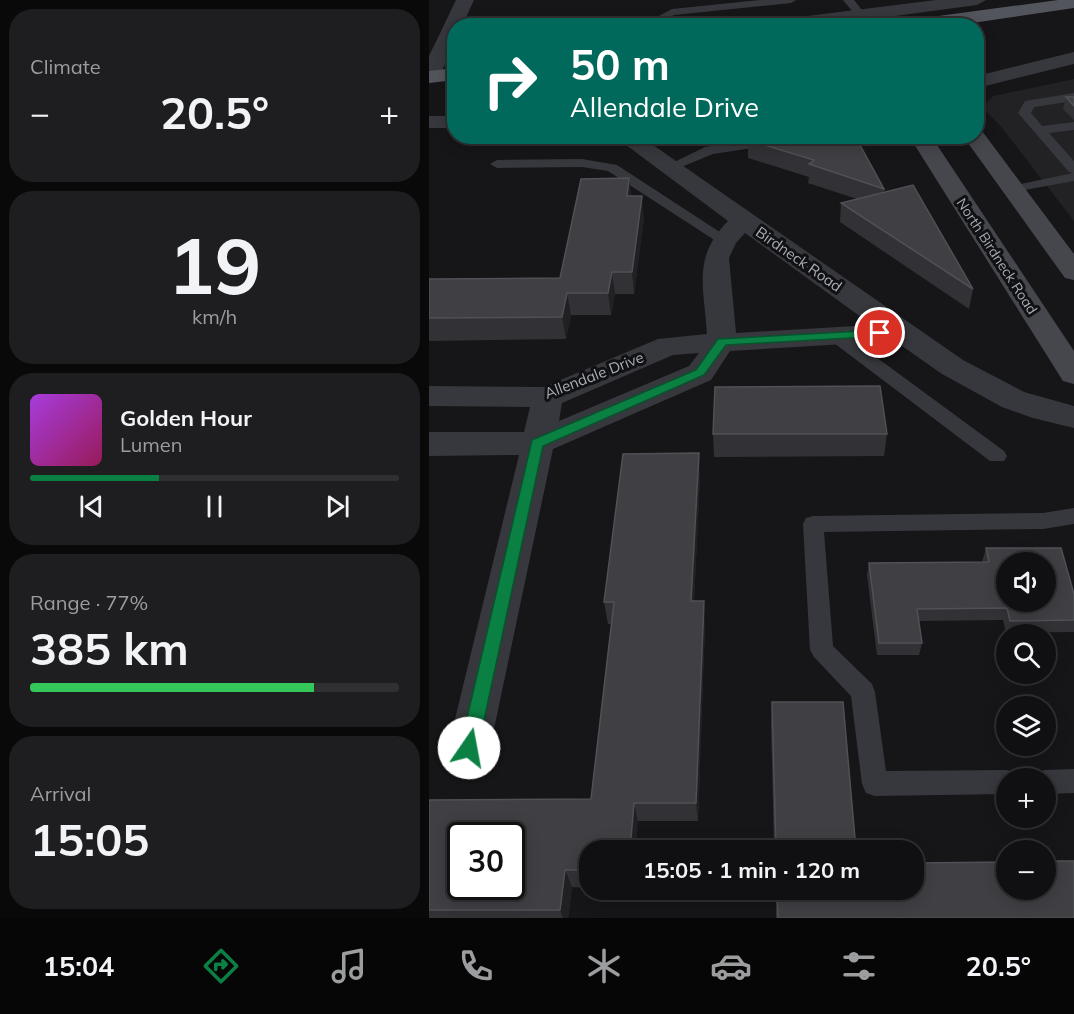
<!DOCTYPE html>
<html lang="en">
<head>
<meta charset="utf-8">
<style>
  :root { --surface:#101012; --page:#1e1e20; --text:#f1f3f6; --muted:#9c9d9f; --line:#303032; --accent:#0b8043 }
  body { margin:0; font-family:Mulish,sans-serif; background:var(--page); color:var(--text); height:100vh; display:flex; flex-direction:column; font-size:22px; white-space:nowrap }
  * { box-sizing:border-box; margin:0 }
  p { font-size:20px; color:var(--muted) }
  .icon { flex:none; width:33px; height:33px; fill:none; stroke:currentColor; stroke-width:2; stroke-linecap:round; stroke-linejoin:round }
  .map { position:relative; flex:1; overflow:hidden }
  .sheet { display:flex; flex-direction:column; gap:9px; padding:9px; background:#09090a; width:429px }
  .sheet>* { flex:none }
  .top-card { position:absolute; left:18px; top:18px; width:537px; height:126px; border-radius:24px; box-shadow:0 3px 15px #0003,0 0 0 2px var(--line); background:#00695c; color:#fff; overflow:hidden }
  .controls { position:absolute; left:567px; top:552px; display:grid; gap:12px }
  .controls a { display:grid; place-items:center; width:60px; height:60px; border-radius:50%; background:var(--surface); box-shadow:0 3px 15px #0003,0 0 0 2px var(--line); font-size:30px }
  .speed { position:absolute; left:18px; top:822px; display:flex; gap:12px; font-size:30px; font-weight:700; text-align:center }
  .speed>* { display:grid; place-content:center; width:78px; height:78px; border-radius:50%; background:var(--surface); box-shadow:0 3px 15px #0003,0 0 0 2px var(--line); line-height:1 }
  .speed .limit { border:3px solid #111; border-radius:9px; background:#fff; color:#111 }
  .pin { position:absolute; display:grid; place-items:center; width:51px; height:51px; color:#fff; margin:-26px; border:3px solid #fff; border-radius:50%; box-shadow:0 2px 6px #0007 }
  .me { position:absolute; width:66px; margin:-33px; rotate:12deg; stroke-linejoin:round; filter:drop-shadow(0 0 4px #0008) }
  .turn { display:flex; align-items:center; gap:21px; height:126px; padding:0 24px; font-size:27px }
  .turn .icon { width:78px; height:78px; stroke-width:2.5 }
  .turn b { display:block; font-size:42px; line-height:51px }
  .big { font-size:45px; font-weight:700; line-height:1.1 }
  .sheet .widget { flex:1; display:flex; flex-direction:column; justify-content:center; gap:9px; min-width:0; padding:0 21px; border-radius:24px; background:var(--page) }
  .sheet .dial { align-items:center; gap:0 }
  .dial b { font-size:78px; line-height:1 }
  .song { display:flex; align-items:center; gap:18px }
  .cover { width:72px; height:72px; border-radius:9px; background:linear-gradient(135deg,hsl(280 70% 55%),hsl(330 70% 35%)) }
  .played { height:6px; border-radius:3px; background:linear-gradient(90deg,var(--accent) 35%,var(--line) 35%) }
  .keys { display:flex; justify-content:space-around; direction:ltr }
  .heat { display:flex; justify-content:space-between; align-items:center; font-size:33px; direction:ltr }
  .charge { height:9px; border-radius:4px; background:linear-gradient(90deg,#34c759 77%,var(--line) 0) }
  .trip { position:absolute; left:150px; top:840px; width:345px; height:60px; border-radius:24px; background:var(--surface); box-shadow:0 3px 15px #0003,0 0 0 2px var(--line); font-weight:700; line-height:60px; text-align:center }
  .menu { display:flex; height:96px; justify-content:space-around; align-items:center; background:#060607; color:var(--muted) }
  .menu .icon { width:42px; height:42px }
  .menu .selected { color:var(--accent) }
  .menu b { font-size:27px; color:var(--text) }
  main { display:flex; flex:1; min-height:0 }
  .map>svg:first-child { display:block }
  .built { fill:#222225 }
  .lines { fill:none; stroke-linecap:round; stroke-linejoin:round }
  .lane { fill:#37383d; fill-rule:evenodd }
  .street { fill:#37383d; fill-rule:evenodd }
  .secondary { fill:#45474d; fill-rule:evenodd }
  .primary { fill:#53555c; fill-rule:evenodd }
  .wall { fill:#323236 }
  .shaded-wall { fill:#212124 }
  .building { fill:#3f3f44; stroke:#4f5156; stroke-width:1.5; fill-rule:evenodd }
  .route { fill:#0b8043; stroke:#07532c; stroke-width:1.5 }
  .labels { text-anchor:middle; dominant-baseline:central; stroke-width:6; stroke-linejoin:round; paint-order:stroke }
  .far-street-label { font-size:14px; fill:#a8adb8; stroke:#111113 }
  .street-label { font-size:15px; fill:#a8adb8; stroke:#111113 }
</style>
</head>
<body>
<main>
<section class="sheet">
<div class="widget"><p>Climate</p>
<div class="heat"><a>−</a><b class="big">20.5°</b><a>+</a></div>
</div>
<div class="widget dial"><b>19</b><p>km/h</p></div>
<div class="widget">
<div class="song"><i class="cover"></i><div><b>Golden Hour</b><p>Lumen</p></div></div>
<div class="played"></div>
<div class="keys"><svg class="icon" aria-label="previous" viewBox="0 0 24 24"><path d="M18 5L8 12l10 7zM5 5v14"/></svg><svg class="icon" aria-label="pause" viewBox="0 0 24 24"><path d="M8 5v14M16 5v14"/></svg><svg class="icon" aria-label="next" viewBox="0 0 24 24"><path d="M6 5l10 7-10 7zM19 5v14"/></svg></div>
</div>
<div class="widget"><p>Range · 77%</p><b class="big">385 km</b><div class="charge"></div></div>
<div class="widget"><p>Arrival</p><b class="big">15:05</b></div>
</section>
<div class="map">
<svg width="645" height="918" viewBox="0 0 645 918">
  <rect width="100%" height="100%" fill="#161618"/>
  <!-- built -->
  <polygon class="built" points="645,79 645,221 570,124 556,111 558,102 564,96"/>
  <g class="lines">
    <!-- lane -->
    <g class="lane">
      <polygon points="331,0 367,0 362,3 245,15 241,17 245,26 234,26 230,16 243,9"/>
      <polygon points="414,0 425,0 437,15 436,17 428,17"/>
      <polygon points="645,93 645,101 605,107 602,113 613,126 645,122 645,130 620,133 645,161 645,181 578,193 578,187 644,173 640,172 589,113 596,101"/>
      <polygon points="347,136 383,136 377,140 284,154 240,172 233,168 276,147"/>
      <polygon points="153,159 188,165 303,240 300,243 290,243 179,171 153,167 68,168 61,164 68,160"/>
      <polygon points="407,331 413,332 575,451 578,456 575,461 561,461 401,340 398,336 401,332"/>
      <polygon points="645,508 645,524 614,529 395,532 404,646 443,684 446,692 457,771 578,770 587,773 589,778 578,778 578,794 446,796 437,793 433,784 422,696 385,657 381,650 374,524 377,518 384,516 614,513"/>
      <polygon points="645,769 645,793 616,794 616,778 605,778 607,773 616,770"/>
    </g>
    <!-- street -->
    <g class="street">
      <polygon points="27,0 45,0 33,26 26,26 26,43 10,77 7,81 0,83 0,56"/>
      <polygon points="507,0 557,0 548,5 392,26 337,26 346,20"/>
      <polygon points="645,52 645,64 548,88 548,76"/>
      <rect x="0" y="116" width="26" height="12"/>
      <path d="M185,136h26l323,224 61,32 50,14v22l-41,-10 -31,-11 -60,-33 -47,-33 -165,10 -19,29 -158,69 -63,299 -6,14 -15,6 -15,-6 -6,-14 71,-293 -90,1v-24h95l6,-25 -101,-1v-20l115,1 114,-48 49,-5c-3,-48 -15,-76 21,-113zM316,233l127,92 -136,8 -7,-75 7,-15zM270,353l-10,13 -130,55 3,-18 111,-48z"/>
    </g>
    <!-- secondary -->
    <g class="secondary">
      <polygon points="548,130 553,131 645,254 645,280 636,278 534,136 548,136"/>
      <polygon points="480,136 502,136 645,351 645,384 634,381"/>
    </g>
    <!-- primary -->
    <g class="primary">
      <polygon points="629,0 645,0 645,8 523,26 471,26 480,20"/>
      <polygon points="26,68 26,80 0,83 0,71"/>
    </g>
  </g>
  <!-- wall -->
  <g class="wall">
    <polygon points="637,97 645,97 645,120 634,109"/>
    <polygon points="356,136 455,189 455,192 544,289 540,309 411,222 412,203 428,199 379,183 380,177 319,158 319,140"/>
    <polygon points="200,178 202,196 215,217 205,294 186,294 182,315 142,315 137,339 0,341 0,279 131,278"/>
    <polygon points="284,434 458,434 455,456 285,457"/>
    <polygon points="271,475 265,601 276,623 269,821 209,821 160,850 160,888 143,887 139,918 0,918 0,800 162,799 182,624 179,624 175,602"/>
    <polygon points="557,548 645,594 645,632 577,633 574,620 490,621 493,643 490,655 448,655 438,575 440,563 553,562"/>
    <polygon points="343,702 427,850 345,850 342,723"/>
    <polygon points="347,890 484,890 645,918 347,918"/>
  </g>
  <!-- shaded-wall -->
  <g class="shaded-wall">
    <polygon points="200,178 202,199 198,196"/>
    <polygon points="213,196 215,217 205,294 203,272"/>
    <polygon points="183,272 186,294 182,315 179,293"/>
    <polygon points="138,293 142,315 137,339 133,317"/>
    <polygon points="270,453 271,475 264,623 262,601"/>
    <polygon points="275,601 276,623 269,821 267,803"/>
    <polygon points="205,803 209,821 207,850 201,850"/>
    <polygon points="136,870 143,887 139,918 134,918 131,910"/>
  </g>
  <!-- building -->
  <g class="building">
    <polygon points="637,97 645,97 645,106"/>
    <polygon points="356,136 426,136 455,189 380,164 385,160 319,140"/>
    <polygon points="200,178 198,196 213,196 203,272 183,272 179,293 138,293 133,317 0,318 0,279 131,278 152,179"/>
    <polygon points="484,185 544,289 412,203"/>
    <polygon points="451,386 458,434 284,434 286,387"/>
    <path d="M270,453l-8,148h13l-8,202h-62l-4,47h-41v20h-24l-5,40h-131v-110l162,-1 23,-197h-10l19,-148zM32,836h50v50h-50z"/>
    <path d="M557,548h75l13,46v26l-64,1 -3,-13 -90,1 5,34h-43l-10,-80 120,-1zM578,562h38v40h-38z"/>
    <polygon points="343,702 414,702 427,850 347,850"/>
    <polygon points="616,861 645,861 645,918 349,918 348,890 484,890 484,863 578,862 578,890 616,890"/>
  </g>
  <!-- route -->
  <polygon class="route" points="451,330 456,331 456,336 297,345 275,375 114,446 49,748 46,754 40,756 34,754 31,748 103,440 267,370 289,339"/>
  <g class="labels">
    <!-- far-street labels -->
    <g class="far-street-label">
      <text transform="translate(568 256) rotate(57)">North Birdneck Road</text>
    </g>
    <!-- street labels -->
    <g class="street-label">
      <text transform="translate(370 259) rotate(35)">Birdneck Road</text>
      <text transform="translate(165 375) rotate(-21)">Allendale Drive</text>
    </g>
  </g>
</svg>
<div class="controls">
<a><svg class="icon" aria-label="sound" viewBox="0 0 24 24"><path d="M4 9h4l5-4v14l-5-4H4zM17 9q2 3 0 6"/></svg></a>
<a><svg class="icon" aria-label="search" viewBox="0 0 24 24"><circle cx="10" cy="10" r="6"/><path d="M15 15l6 6"/></svg></a>
<a><svg class="icon" aria-label="layers" viewBox="0 0 24 24"><path d="M12 4l9 5-9 5-9-5zM3 14l9 5 9-5"/></svg></a>
<a>+</a>
<a>−</a>
</div>
<div class="speed"><div class="limit">30</div></div>
<div class="pin" style="left:451px;top:333px;background:#d93025"><svg class="icon" aria-label="arrive" viewBox="0 0 24 24"><path d="M6 21V4h12l-3 4 3 4H6"/></svg></div>
<svg class="me" style="left:40px;top:748px" viewBox="-20 -20 40 40"><circle r="19" fill="#fff"/><path d="M0-13L10 11 0 6-10 11z" fill="#0b8043"/></svg>
<div class="trip">15:05 · 1 min · 120 m</div>
<div class="top-card">
<div class="turn"><svg class="icon" aria-label="right" viewBox="0 0 24 24"><path d="M7 20v-9h11M14 6l5 5-5 5"/></svg><div><b>50 m</b>Allendale Drive</div></div>
</div>
</div>
</main>
<nav class="menu">
<b>15:04</b>
<svg class="icon selected" aria-label="directions" viewBox="0 0 24 24"><path d="M12 3l9 9-9 9-9-9zM9 14v-3h6M13 9l2 2-2 2"/></svg>
<svg class="icon" aria-label="music" viewBox="0 0 24 24"><path d="M9 18V5l10-2v13"/><circle cx="6" cy="18" r="3"/><circle cx="16" cy="16" r="3"/></svg>
<svg class="icon" aria-label="phone" viewBox="0 0 24 24"><path d="M5 4h4l2 5-3 2q2 4 5 5l2-3 5 2v4C11 20 4 13 5 4z"/></svg>
<svg class="icon" aria-label="climate" viewBox="0 0 24 24"><path d="M12 3v18M4 7l16 10M4 17L20 7"/></svg>
<svg class="icon" aria-label="car" viewBox="0 0 24 24"><path d="M5 17H2v-5l4-1 3-4h7l3 4 3 1v5h-3M9 17h6M6 11h13"/><circle cx="7" cy="17" r="2"/><circle cx="17" cy="17" r="2"/></svg>
<svg class="icon" aria-label="filters" viewBox="0 0 24 24"><path d="M4 7h16M4 17h16"/><circle cx="9" cy="7" r="2"/><circle cx="15" cy="17" r="2"/></svg>
<b>20.5°</b>
</nav>
</body>
</html>
